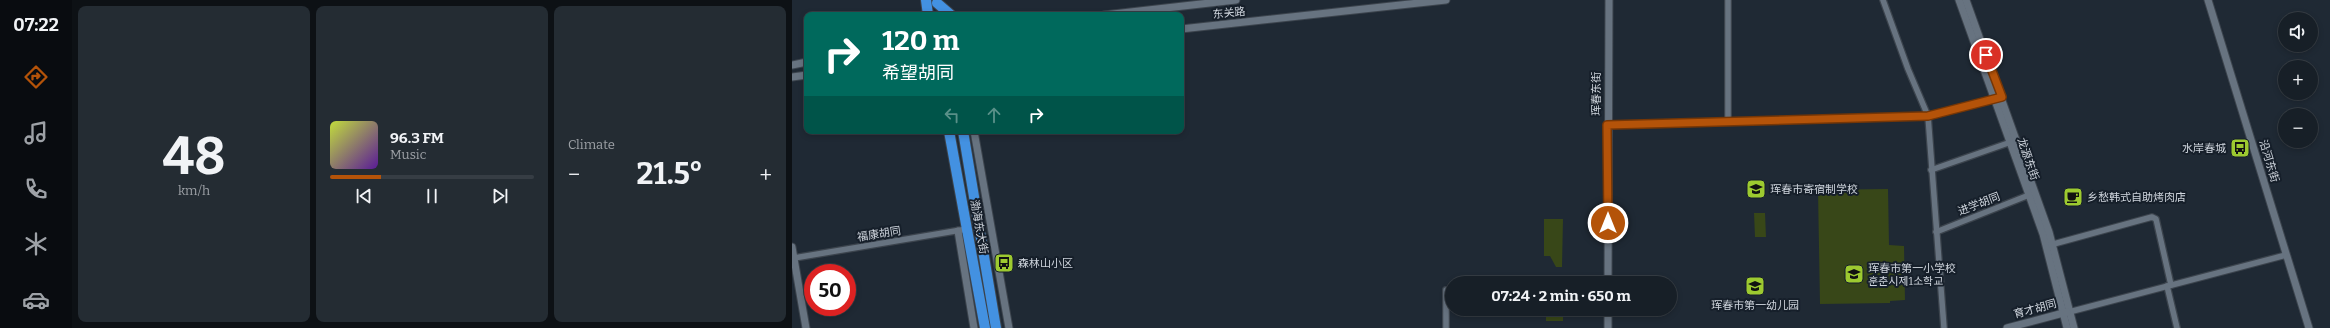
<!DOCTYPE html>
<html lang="en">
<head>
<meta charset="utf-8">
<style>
  :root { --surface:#171f27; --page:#242c33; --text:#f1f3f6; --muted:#9ea2a7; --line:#363d44; --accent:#b45309 }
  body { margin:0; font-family:Bitter,"Noto Sans SC","Noto Sans KR",serif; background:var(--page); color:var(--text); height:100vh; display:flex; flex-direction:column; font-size:15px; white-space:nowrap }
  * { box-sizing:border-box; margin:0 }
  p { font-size:13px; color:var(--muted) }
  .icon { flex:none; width:22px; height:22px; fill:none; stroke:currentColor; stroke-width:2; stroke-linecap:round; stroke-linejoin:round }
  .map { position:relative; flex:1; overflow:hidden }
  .side { display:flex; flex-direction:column; gap:6px; padding:6px; background:#0d1115; width:720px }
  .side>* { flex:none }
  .guide { position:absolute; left:12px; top:12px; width:380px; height:122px; border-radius:8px; box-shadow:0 2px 6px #0003,0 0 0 1px var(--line); background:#00695c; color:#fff; overflow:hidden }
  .buttons { position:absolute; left:1486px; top:12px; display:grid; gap:8px }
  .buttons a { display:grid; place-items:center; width:40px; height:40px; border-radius:50%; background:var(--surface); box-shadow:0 2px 6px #0003,0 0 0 1px var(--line); font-size:20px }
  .speed { position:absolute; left:12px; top:264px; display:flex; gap:8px; font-size:20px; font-weight:700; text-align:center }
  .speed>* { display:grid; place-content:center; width:52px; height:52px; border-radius:50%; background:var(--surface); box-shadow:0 2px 6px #0003,0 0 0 1px var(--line); line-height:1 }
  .speed .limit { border:6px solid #d22; background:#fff; color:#111 }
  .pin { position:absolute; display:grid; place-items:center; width:34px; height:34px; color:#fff; margin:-17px; border:2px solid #fff; border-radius:50%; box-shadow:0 1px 4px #0007 }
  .me { position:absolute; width:44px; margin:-22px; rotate:0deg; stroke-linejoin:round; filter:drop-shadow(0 0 3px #0008) }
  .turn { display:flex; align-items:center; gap:14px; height:84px; padding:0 12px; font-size:18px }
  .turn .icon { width:52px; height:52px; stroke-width:2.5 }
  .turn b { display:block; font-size:28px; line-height:34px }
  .lanes { display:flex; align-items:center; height:38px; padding:0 12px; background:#0003; justify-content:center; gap:20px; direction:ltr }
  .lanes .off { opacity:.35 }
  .big { font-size:30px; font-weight:700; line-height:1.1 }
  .side .tile { flex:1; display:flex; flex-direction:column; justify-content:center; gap:6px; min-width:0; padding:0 14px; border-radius:8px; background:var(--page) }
  .side .dial { align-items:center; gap:0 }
  .dial b { font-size:52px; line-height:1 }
  .song { display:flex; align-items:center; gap:12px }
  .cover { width:48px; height:48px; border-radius:6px; background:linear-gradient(135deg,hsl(70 70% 55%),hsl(270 70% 35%)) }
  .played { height:4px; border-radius:2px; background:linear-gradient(90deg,var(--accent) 25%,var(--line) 25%) }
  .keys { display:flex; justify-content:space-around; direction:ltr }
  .heat { display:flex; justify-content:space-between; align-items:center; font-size:22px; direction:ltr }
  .side .tiles { flex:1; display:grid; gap:6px; grid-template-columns:repeat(3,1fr) }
  .trip { position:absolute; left:653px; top:276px; width:232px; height:40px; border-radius:20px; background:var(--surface); box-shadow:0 2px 6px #0003,0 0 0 1px var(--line); font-weight:700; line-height:40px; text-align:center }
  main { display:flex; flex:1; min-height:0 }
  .menu { display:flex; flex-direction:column; width:72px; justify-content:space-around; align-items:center; background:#090c10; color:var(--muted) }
  .menu .icon { width:28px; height:28px }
  .menu .on { color:var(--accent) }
  .menu b { font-size:18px; color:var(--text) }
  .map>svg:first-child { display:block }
  .green { fill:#384718 }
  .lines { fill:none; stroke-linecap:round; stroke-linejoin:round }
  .street-casing { stroke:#3c444d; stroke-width:8 }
  .secondary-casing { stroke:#3c444d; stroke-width:9 }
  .highway-casing { stroke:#3c444d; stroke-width:12 }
  .street { stroke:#677380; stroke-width:5.5 }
  .secondary { stroke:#677380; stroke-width:7 }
  .highway { stroke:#4391e1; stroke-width:10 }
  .route-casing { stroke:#753606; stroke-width:10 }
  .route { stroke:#b45309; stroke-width:7 }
  .labels { text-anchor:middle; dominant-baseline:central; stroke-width:4; stroke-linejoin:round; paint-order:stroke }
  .street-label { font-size:11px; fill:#cfd5dd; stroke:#161f2a }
  .poi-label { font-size:11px; fill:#cfd5dd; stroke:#161f2a; text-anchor:start }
</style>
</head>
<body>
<main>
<nav class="menu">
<b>07:22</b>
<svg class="icon on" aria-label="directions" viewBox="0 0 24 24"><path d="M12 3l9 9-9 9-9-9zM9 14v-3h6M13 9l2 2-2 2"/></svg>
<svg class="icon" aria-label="music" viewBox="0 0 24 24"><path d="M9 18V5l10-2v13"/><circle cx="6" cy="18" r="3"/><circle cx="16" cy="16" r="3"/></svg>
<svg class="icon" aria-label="phone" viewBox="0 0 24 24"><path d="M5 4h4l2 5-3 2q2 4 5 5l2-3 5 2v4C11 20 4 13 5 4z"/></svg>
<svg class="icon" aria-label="climate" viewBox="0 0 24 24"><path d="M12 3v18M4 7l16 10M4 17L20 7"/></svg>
<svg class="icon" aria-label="car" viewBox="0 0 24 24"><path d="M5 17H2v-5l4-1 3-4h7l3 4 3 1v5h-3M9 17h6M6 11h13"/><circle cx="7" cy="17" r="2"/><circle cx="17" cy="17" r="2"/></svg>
</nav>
<section class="side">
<div class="tiles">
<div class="tile dial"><b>48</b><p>km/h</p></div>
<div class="tile">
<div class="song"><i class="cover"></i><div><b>96.3 FM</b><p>Music</p></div></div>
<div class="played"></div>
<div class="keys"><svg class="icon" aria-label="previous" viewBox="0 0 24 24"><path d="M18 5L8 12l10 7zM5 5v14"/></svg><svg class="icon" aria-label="pause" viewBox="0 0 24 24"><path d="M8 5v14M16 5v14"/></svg><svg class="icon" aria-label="next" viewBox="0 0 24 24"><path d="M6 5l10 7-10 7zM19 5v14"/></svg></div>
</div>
<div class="tile"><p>Climate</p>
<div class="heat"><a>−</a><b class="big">21.5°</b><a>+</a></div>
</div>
</div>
</section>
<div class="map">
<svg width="1538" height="328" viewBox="0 0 1538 328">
  <rect width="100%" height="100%" fill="#1f2934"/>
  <!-- green -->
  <g class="green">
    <polygon points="1096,189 1097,245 1112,246 1113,300 1098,301 1098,303 1028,304 1026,190"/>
    <polygon points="962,213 973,213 974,237 963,237"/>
    <polygon points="752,219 771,219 770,267 764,267 758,256 752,256"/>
    <rect x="754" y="309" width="17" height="12"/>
  </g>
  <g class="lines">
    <!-- street casing -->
    <g class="street-casing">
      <g id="street">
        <polyline points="1091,0 1116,69 1136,116 1152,328"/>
        <polyline points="936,121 936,0"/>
        <polyline points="815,125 1136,116 1206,98"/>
        <polyline points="1139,170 1219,142"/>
        <polyline points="1144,232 1237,195"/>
        <polyline points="1258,245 1360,217 1364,219 1379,285"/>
        <polyline points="2,258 175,229"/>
        <polyline points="1375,286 1385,328"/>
        <polyline points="654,290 654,328"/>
        <polyline points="1277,312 1494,255"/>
      </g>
    </g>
    <!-- secondary casing -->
    <g class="secondary-casing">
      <g id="secondary">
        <polyline points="1167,0 1251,234 1275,328"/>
        <polyline points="1174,0 1257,232 1282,328"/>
        <polyline points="1416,0 1517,328"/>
        <polyline points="312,15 444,0"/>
        <polyline points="389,29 654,0"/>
        <polyline points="0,65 15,62"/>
        <polyline points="0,77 15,75"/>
        <polyline points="182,131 217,328"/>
        <polyline points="166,231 182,328"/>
        <polyline points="0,247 14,328"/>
        <polyline points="816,283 817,0"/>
        <polyline points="816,309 816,328"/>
        <polyline points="1215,328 1275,312"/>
      </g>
    </g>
    <!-- highway casing -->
    <g class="highway-casing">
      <g id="highway">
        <polyline points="134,0 136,15"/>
        <polyline points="145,3 159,15"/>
        <polyline points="157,131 193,328"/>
        <polyline points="171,131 204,328"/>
      </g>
    </g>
    <!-- street -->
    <use href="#street" class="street"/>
    <!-- secondary -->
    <use href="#secondary" class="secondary"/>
    <!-- highway -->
    <use href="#highway" class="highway"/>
  </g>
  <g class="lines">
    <!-- route casing -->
    <g class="route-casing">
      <polyline id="route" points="816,223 815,125 1136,116 1210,97 1194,55"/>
    </g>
    <!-- route -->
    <use href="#route" class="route"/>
  </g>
  <!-- icons -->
  <defs>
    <g id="bus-square" transform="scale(1)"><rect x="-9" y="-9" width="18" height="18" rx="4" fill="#9dca30" stroke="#161f2a"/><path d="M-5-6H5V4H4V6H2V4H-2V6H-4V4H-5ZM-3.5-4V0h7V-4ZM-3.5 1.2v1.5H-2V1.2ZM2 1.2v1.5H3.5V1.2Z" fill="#111"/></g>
    <g id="school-square" transform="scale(1)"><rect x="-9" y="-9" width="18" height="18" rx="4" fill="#9dca30" stroke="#161f2a"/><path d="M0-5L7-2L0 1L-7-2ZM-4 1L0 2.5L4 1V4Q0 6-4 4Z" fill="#111"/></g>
    <g id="cafe-square" transform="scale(1)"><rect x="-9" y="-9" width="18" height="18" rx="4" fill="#9dca30" stroke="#161f2a"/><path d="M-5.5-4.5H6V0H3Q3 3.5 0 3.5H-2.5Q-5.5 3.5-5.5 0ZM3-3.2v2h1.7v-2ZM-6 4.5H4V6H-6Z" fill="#111"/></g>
  </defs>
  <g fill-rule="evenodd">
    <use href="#bus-square" x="1448" y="148"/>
    <use href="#school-square" x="964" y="189"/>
    <use href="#cafe-square" x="1281" y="197"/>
    <use href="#bus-square" x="212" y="263"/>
    <use href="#school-square" x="1062" y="274"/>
    <use href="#school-square" x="963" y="286"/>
  </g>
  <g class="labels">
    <!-- street labels -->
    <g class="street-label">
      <text transform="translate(437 13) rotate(-6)">东关路</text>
      <text transform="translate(804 94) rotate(-90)">珲春东街</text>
      <text transform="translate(1236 159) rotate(71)">龙源东街</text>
      <text transform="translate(1477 161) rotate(73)">沿河东街</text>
      <text transform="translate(1187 204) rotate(-21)">进学胡同</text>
      <text transform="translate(187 227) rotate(80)">渤海东大街</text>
      <text transform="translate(87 234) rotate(-9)">福康胡同</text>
      <text transform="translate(1243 309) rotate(-15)">育才胡同</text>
    </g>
    <!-- poi labels -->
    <g class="poi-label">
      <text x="1434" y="148" text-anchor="end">水岸春城</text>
      <text x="978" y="189">珲春市寄宿制学校</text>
      <text x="1295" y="197">乡愁韩式自助烤肉店</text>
      <text x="226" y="263">森林山小区</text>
      <text x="1076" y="268">珲春市第一小学校<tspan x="1076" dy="13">훈춘시제1소학교</tspan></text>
      <text x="963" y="305" text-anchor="middle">珲春市第一幼儿园</text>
    </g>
  </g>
</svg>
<div class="buttons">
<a><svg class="icon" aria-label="sound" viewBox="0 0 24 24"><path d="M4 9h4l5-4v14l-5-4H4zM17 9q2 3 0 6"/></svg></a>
<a>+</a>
<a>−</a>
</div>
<div class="speed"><div class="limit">50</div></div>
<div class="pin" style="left:1194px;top:55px;background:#d93025"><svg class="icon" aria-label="arrive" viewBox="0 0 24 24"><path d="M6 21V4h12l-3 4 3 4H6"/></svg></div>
<svg class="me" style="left:816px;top:223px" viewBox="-20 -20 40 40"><circle r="17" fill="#b45309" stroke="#fff" stroke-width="3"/><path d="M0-11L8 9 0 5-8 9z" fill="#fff"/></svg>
<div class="trip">07:24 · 2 min · 650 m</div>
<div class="guide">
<div class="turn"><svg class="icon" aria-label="right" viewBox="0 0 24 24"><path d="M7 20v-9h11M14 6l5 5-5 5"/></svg><div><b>120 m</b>希望胡同</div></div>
<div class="lanes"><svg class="icon off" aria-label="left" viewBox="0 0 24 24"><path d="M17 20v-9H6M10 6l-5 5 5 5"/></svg><svg class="icon off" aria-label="ahead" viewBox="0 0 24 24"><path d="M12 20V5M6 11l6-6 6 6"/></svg><svg class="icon" aria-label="right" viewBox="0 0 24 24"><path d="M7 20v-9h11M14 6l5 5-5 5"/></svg></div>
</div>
</div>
</main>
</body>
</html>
